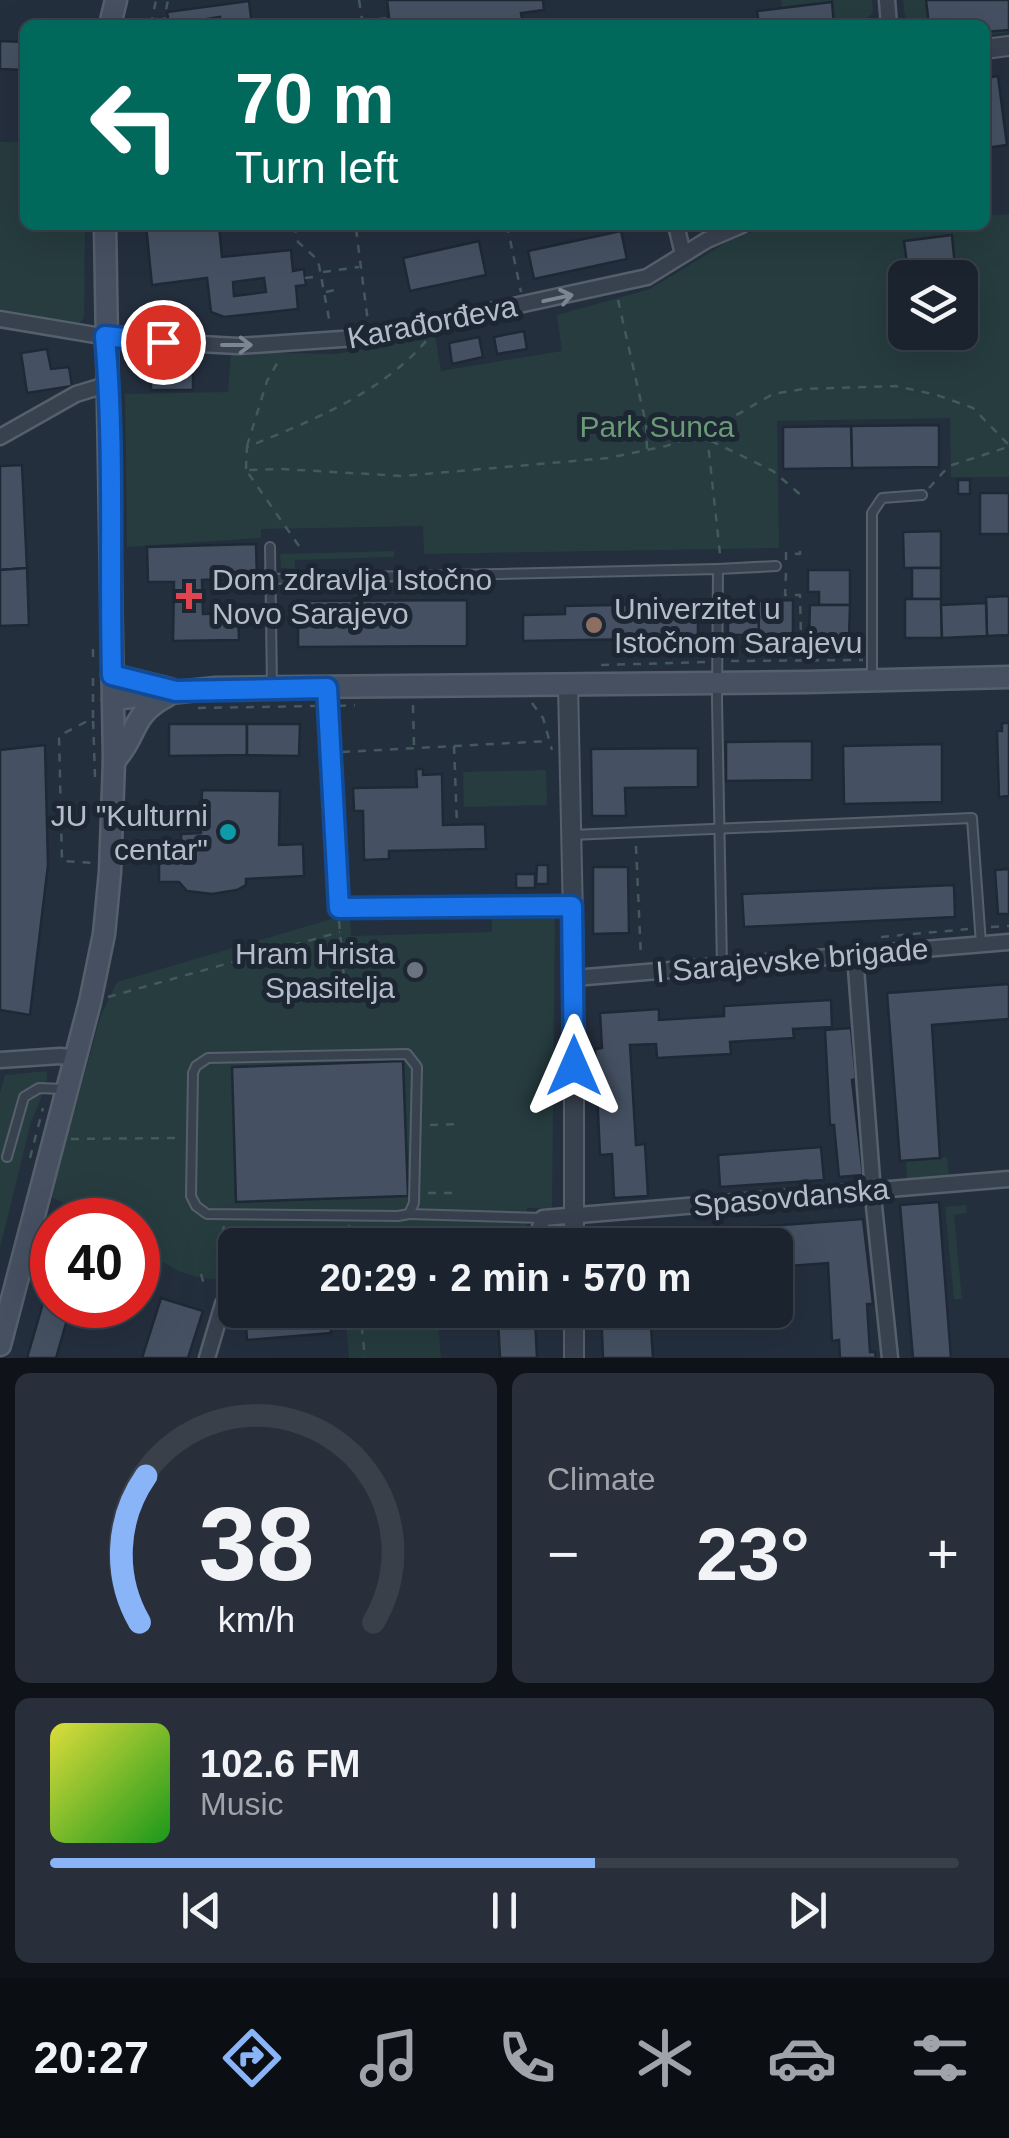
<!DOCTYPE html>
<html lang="en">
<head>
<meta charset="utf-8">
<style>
  :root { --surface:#1b232e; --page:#282f3a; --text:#f1f3f6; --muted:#a0a4aa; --line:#39404a; --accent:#8ab4f8 }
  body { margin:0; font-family:Arial,sans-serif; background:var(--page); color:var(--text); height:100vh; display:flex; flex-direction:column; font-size:38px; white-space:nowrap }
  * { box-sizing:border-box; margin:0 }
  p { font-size:32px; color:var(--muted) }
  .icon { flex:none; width:55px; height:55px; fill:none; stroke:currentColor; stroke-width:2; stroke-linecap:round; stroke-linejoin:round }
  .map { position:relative; height:1358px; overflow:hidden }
  .details { display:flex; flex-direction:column; gap:15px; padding:15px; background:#0f1319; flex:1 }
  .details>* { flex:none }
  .top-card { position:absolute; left:20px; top:20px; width:970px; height:210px; border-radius:15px; box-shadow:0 10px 40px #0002,0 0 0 2px var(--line); background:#00695c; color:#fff; overflow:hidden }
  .controls { position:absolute; left:888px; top:260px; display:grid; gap:20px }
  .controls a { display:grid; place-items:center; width:90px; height:90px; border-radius:15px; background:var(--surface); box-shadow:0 10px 40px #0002,0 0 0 2px var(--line); font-size:50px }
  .speed { position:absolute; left:30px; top:1198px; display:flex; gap:20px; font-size:50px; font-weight:700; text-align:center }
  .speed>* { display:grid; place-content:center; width:130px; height:130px; border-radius:50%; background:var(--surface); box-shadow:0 10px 40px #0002,0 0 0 2px var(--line); line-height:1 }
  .speed .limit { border:15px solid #d22; background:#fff; color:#111 }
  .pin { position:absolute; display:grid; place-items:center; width:85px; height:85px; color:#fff; margin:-42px; border:5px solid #fff; border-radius:50%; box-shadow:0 2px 10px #0007 }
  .me { position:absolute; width:110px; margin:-55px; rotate:0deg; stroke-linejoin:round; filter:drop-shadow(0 0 8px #0008) }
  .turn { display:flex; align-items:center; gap:35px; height:210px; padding:0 50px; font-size:45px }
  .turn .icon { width:130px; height:130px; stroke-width:2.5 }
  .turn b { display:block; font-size:70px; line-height:85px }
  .big { font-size:75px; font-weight:700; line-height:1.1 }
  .details .widget { flex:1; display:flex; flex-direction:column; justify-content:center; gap:15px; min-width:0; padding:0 35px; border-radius:15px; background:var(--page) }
  .details .dial { align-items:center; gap:0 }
  .dial svg { height:260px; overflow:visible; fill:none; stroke:var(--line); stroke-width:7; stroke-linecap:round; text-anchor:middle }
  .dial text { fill:var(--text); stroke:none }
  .song { display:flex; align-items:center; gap:30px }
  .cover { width:120px; height:120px; border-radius:15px; background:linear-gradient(135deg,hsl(60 70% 55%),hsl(120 70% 35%)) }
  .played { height:10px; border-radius:5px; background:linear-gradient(90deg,var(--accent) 60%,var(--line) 60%) }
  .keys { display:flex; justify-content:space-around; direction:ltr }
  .heat { display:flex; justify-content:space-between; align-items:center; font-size:55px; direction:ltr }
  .details .tiles { flex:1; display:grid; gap:15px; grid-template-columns:1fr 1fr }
  .widget:last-child { grid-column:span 2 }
  .trip { position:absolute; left:218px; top:1228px; width:575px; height:100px; border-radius:15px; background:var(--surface); box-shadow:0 10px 40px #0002,0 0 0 2px var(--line); font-weight:700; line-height:100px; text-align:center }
  .menu { display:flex; height:160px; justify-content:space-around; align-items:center; background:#0b0e12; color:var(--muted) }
  .menu .icon { width:70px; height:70px }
  .menu .selected { color:var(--accent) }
  .menu b { font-size:45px; color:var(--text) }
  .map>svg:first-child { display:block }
  .green { fill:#263c3f; fill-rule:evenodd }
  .building { fill:#455162; stroke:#1f2835; stroke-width:2.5; fill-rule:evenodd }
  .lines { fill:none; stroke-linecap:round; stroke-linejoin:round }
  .service-casing { stroke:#565f6c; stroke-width:12 }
  .minor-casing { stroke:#565f6c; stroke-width:19 }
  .tertiary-casing { stroke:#565f6c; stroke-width:22 }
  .secondary-casing { stroke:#565f6c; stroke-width:25 }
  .path { stroke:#44595c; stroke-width:2.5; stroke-dasharray:8 8; stroke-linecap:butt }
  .service { stroke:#38414e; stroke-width:8 }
  .minor { stroke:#38414e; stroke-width:14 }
  .tertiary { stroke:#38414e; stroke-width:18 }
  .secondary { stroke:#465061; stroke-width:20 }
  .oneway { stroke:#7c8592 }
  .route-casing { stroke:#114b97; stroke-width:25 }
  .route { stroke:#1a73e8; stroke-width:18 }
  .health-dot { fill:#e0444e; stroke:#1d2633; stroke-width:4 }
  .education-dot { fill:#8d6e63; stroke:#1d2633; stroke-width:4 }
  .culture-dot { fill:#0f9aa8; stroke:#1d2633; stroke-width:4 }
  .worship-dot { fill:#6b7280; stroke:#1d2633; stroke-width:4 }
  .labels { text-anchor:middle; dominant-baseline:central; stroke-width:10; stroke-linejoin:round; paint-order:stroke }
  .street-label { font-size:30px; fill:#b4bcc9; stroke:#1d2633 }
  .park-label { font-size:30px; fill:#6b9a76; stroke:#1d2633 }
  .poi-label { font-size:30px; fill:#b4bcc9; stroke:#1d2633; text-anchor:start }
</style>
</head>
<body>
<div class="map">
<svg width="1009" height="1358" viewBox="0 0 1009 1358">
  <rect width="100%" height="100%" fill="#242f3e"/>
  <!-- green -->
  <g class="green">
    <polygon points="781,0 872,0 873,12 860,25 834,25 831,2 782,8"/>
    <polygon points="903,0 1009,0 1009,32 985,35 985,25 906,25"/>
    <polygon points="0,142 25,142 25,225 85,225 84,318 79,323 0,313"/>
    <path d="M1009,214v263h-58l-1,-59 -173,3 2,127 -355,6 -1,-28 -162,3v9l-134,9 -2,-153 103,-2 3,-40 106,2 98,-19 6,36 121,-20 -5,-36 93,-26 80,-49 28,-10 227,-5v-9zM905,278h55v54h-55z"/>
    <polygon points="394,551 394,557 295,560 295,569 281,568 280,554"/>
    <polygon points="546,770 547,805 464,807 463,772"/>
    <path d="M492,912l63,1 -3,295h-25v24l-12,10 -280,3v35c-44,0 -63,-8 -97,-37v-23h-32l-56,-23 51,-182 16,-33 215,-63 18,-3 1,20 141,-4z"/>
    <polygon points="47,1071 46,1086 31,1122 0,1248 0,1093 5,1075"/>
    <polygon points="947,1157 949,1177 907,1180 906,1160"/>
    <polygon points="966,1205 967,1213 954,1215 962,1299 954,1299 945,1207"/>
    <polygon points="345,1310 437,1310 441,1358 349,1358"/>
  </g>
  <!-- building -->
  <g class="building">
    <polygon points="387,0 543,0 544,10 521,13 523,25 390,25"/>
    <polygon points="926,0 1009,0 1009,30 985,32 985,25 929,25"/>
    <polygon points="249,1 252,25 221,25 220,17 169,25 167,12"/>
    <polygon points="832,2 834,25 759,25 757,11"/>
    <polygon points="0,41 25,42 25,70 0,69"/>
    <polygon points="998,76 1007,145 985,148 985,78"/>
    <path d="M146,225h73l3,32 69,-7 2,21 11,-2 1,9 1,7 -10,1 2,23 -74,8 -13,-5 -4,-34 -55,7zM264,278l2,14 -32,4 -1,-14z"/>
    <polygon points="621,231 627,259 534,279 528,251"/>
    <polygon points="952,235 955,267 908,272 904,241"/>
    <polygon points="479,241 486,275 410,291 403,258"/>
    <polygon points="524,331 527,349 497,354 494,337"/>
    <polygon points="479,337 483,357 452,364 449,343"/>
    <polygon points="47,349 51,369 69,367 72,386 27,393 21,353"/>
    <polygon points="177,357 193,357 193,390 151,390 151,363 177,363"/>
    <polygon points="939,425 939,467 852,468 851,426"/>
    <polygon points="851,426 852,468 783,469 783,427"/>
    <polygon points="22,465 27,568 0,570 0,466"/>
    <rect x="958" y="480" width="12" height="14"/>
    <rect x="980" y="493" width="29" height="41"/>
    <polygon points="941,531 941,568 904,568 903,532"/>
    <polygon points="256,544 257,578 202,580 203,614 238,613 239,640 173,641 174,582 148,582 147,547"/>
    <polygon points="27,568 29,625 0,626 0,570"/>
    <rect x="912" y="568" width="29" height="31"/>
    <polygon points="808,570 850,570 850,605 819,605 819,592 808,592"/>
    <polygon points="1009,596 1009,635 987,636 986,597"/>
    <polygon points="905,599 941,599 942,638 905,638"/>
    <polygon points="467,600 467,646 298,647 298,601"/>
    <polygon points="793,600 793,634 759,635 758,601"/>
    <polygon points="728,601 758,601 759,635 728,635"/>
    <polygon points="986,603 987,636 942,638 941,605"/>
    <polygon points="661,604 661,617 698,616 698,638 523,641 523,615 565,614 565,606"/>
    <polygon points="810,605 850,605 849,638 809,637"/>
    <polygon points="1002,723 1009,723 1009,796 999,797 997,731 1002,731"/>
    <polygon points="169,724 247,724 247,755 169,756"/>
    <polygon points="247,724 300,724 299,756 247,755"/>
    <polygon points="812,741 812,780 726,781 726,742"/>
    <polygon points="942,744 942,802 844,804 843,746"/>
    <polygon points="45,745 48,865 30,1015 0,1010 0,750"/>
    <polygon points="698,748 698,787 625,788 626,816 592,816 591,749"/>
    <polygon points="416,769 423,769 423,775 442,774 443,825 485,824 486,849 389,851 389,859 364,860 363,811 354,811 353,788 417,787"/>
    <polygon points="202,790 280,791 279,845 303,844 304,876 246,879 246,885 237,890 212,894 187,891 179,882 159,882 159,846 181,846 181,834 201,833"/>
    <polygon points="537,865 548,865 548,884 536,884"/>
    <polygon points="593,867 628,867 629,933 593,934"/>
    <polygon points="1009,869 1009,914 998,914 995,870"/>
    <rect x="516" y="874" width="19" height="14"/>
    <polygon points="954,885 955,917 744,927 742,894"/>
    <polygon points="1009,984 1009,1019 932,1025 940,1158 900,1161 887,993"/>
    <polygon points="831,1000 832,1027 793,1029 794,1038 730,1042 731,1054 657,1058 656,1044 630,1045 636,1145 645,1144 648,1196 614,1198 612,1154 600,1155 595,1049 602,1048 600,1013 659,1009 659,1020 724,1016 724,1006"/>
    <polygon points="851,1028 856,1079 852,1080 863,1175 839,1177 834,1125 830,1125 825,1030"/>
    <polygon points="403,1061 408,1196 236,1202 232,1067"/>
    <polygon points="821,1147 824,1180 720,1187 718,1155"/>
    <polygon points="939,1202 951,1358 913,1358 900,1205"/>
    <polygon points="863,1219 873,1304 867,1304 870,1352 875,1352 876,1358 840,1358 839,1340 832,1341 828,1263 775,1267 775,1245 718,1245 717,1230"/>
    <polygon points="652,1238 653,1245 611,1245 611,1240"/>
    <polygon points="138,1271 142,1271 146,1300 138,1302"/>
    <polygon points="52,1285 52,1305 117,1305 69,1313 56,1358 27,1358 48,1286"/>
    <polygon points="161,1298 203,1311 188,1358 142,1358"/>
    <polygon points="263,1310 329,1310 331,1333 247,1340 245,1312"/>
    <polygon points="497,1310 534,1310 535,1317 498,1320"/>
    <polygon points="601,1310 650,1310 653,1358 603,1358"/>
    <polygon points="535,1317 537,1358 500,1358 498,1320"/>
  </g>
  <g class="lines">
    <!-- service casing -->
    <g class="service-casing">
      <g id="service">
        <polyline points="270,547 272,687"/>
        <polyline points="718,569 776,566"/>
        <polyline points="270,579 718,569 717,700 722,966"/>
        <polyline points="872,680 872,513 882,498 922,495"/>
        <polyline points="327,688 339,908 572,907"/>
        <polyline points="571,835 972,818 981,944"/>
        <polygon points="407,1054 417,1067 414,1203 409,1214 398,1216 207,1214 196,1206 191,1196 193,1073 196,1066 208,1058"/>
        <polyline points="7,1157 24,1097 39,1088 63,1089"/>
        <polyline points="409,1214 543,1218"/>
      </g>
    </g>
    <!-- minor casing -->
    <g class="minor-casing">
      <g id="minor">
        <polyline points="887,0 889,25"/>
        <polyline points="676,225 683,254"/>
        <polyline points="0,319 125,340 238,346 371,337 647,277 707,240 742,225"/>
        <polyline points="0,437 76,394 109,384"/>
        <polyline points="855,955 874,1206 890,1358"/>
        <polyline points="574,978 1009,942"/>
        <polyline points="0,1060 60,1056 76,1058"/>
        <polyline points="534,1245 543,1218 1009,1179"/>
        <polyline points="207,1358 223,1304 235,1287"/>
      </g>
    </g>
    <!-- tertiary casing -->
    <g class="tertiary-casing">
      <g id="tertiary">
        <polyline points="985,49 1009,46"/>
        <polyline points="568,685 574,964 574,1245"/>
        <polyline points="574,1358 574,1310"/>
      </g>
    </g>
    <!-- secondary casing -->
    <g class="secondary-casing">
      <g id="secondary">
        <polyline points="110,25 116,0"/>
        <polyline points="112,675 169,689"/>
        <polyline points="113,699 216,688 807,682 1009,677"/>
        <path d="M114,761c25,-27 15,-45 53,-65"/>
        <polyline points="0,1345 90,1002 104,934 110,872 114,761 105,225"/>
      </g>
    </g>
    <!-- path -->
    <g class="path">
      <polyline points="359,0 363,25"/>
      <polyline points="362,21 389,18"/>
      <polyline points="151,25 156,0"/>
      <polyline points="163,25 168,0"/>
      <polyline points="865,25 875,15"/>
      <polyline points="294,225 298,242 318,260 330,324"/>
      <polyline points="507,225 521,292"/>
      <polyline points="356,229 368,322"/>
      <polyline points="323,272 359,267"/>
      <polyline points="305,278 321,276"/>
      <polyline points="326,292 340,289"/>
      <polyline points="618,300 646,424 647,449"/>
      <polyline points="707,434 720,554"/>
      <polyline points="711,441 773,471 802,496"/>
      <polyline points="247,446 267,381 279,360"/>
      <path d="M246,469l1,-22c62,-25 135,-54 179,-106"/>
      <polyline points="929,488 949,466 1008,447"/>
      <polyline points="299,546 246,470 282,469 402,476 608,458 666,446 707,432 773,394 803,389 896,386 937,395 973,408 1009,445"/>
      <polyline points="786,560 786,553 800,554 800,545"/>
      <polyline points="786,573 785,595 800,595 801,639 791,639 791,659"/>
      <polyline points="93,657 93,646"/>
      <polyline points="731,661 863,660"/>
      <polyline points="601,665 708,662"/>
      <polyline points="93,678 93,718 59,736 62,861 94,863"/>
      <polyline points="532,703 543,718 552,750"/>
      <polyline points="413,705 414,747"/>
      <polyline points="338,706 355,705"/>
      <polyline points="198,708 315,706"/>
      <polyline points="454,746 457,825"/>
      <polyline points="342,752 549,741"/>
      <polyline points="95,777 93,718 96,717"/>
      <polyline points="636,846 641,958"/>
      <polyline points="339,921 345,989"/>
      <polyline points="991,927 1009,926"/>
      <polyline points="881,937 968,929"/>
      <polyline points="108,997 340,932"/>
      <polyline points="430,1125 459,1124"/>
      <polyline points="71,1139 177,1138"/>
      <polyline points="30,1158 43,1108"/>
      <polyline points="428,1193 458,1193"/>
      <polyline points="349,1225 350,1245"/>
      <polyline points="224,1226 222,1234 231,1271"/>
      <polyline points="429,1228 435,1245"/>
      <polyline points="201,1274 205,1288"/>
      <polyline points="360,1310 365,1358"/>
    </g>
    <!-- service -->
    <use href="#service" class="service"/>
    <!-- minor -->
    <use href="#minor" class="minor"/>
    <!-- tertiary -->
    <use href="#tertiary" class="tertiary"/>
    <!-- secondary -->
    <use href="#secondary" class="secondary"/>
  </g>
  <!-- one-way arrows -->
  <defs><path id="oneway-shaft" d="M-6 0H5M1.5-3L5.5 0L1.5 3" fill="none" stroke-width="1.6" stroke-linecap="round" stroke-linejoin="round" transform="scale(2.5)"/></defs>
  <g class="oneway">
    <use href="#oneway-shaft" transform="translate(558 298) rotate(-12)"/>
    <use href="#oneway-shaft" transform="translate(237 345)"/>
  </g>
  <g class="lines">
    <!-- route casing -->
    <g class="route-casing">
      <path id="route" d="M163,342l-58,-6c10,113 4,226 7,339l64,16 151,-3 12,220 233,-2 2,160"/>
    </g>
    <!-- route -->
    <use href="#route" class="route"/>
  </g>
  <!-- markers -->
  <path class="health-dot" d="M184 581h10v10h10v10h-10v10h-10v-10h-10v-10h10z"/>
  <circle class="education-dot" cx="594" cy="625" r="10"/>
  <circle class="culture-dot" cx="228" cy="832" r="10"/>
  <circle class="worship-dot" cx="415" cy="970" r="10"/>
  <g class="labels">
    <!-- street labels -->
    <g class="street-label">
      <text transform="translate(432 322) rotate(-11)">Karađorđeva</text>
      <text transform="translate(792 960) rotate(-5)">I Sarajevske brigade</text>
      <text transform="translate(791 1197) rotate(-5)">Spasovdanska</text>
    </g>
    <!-- park labels -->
    <g class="park-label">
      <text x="657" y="426">Park Sunca</text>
    </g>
    <!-- poi labels -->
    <g class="poi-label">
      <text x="212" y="579">Dom zdravlja Istočno<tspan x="212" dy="34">Novo Sarajevo</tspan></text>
      <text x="614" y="608">Univerzitet u<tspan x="614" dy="34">Istočnom Sarajevu</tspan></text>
      <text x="208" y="815" text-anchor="end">JU "Kulturni<tspan x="208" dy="34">centar"</tspan></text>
      <text x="395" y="953" text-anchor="end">Hram Hrista<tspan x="395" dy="34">Spasitelja</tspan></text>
    </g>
  </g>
</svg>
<div class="controls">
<a><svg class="icon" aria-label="layers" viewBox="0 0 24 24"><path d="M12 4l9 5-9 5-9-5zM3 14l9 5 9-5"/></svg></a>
</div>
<div class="speed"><div class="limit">40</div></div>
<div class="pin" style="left:163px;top:342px;background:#d93025"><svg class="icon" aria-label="arrive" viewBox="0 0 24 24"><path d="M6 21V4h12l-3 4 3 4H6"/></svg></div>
<svg class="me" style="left:574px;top:1066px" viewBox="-20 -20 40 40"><path d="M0-17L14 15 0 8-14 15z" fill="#1a73e8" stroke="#fff" stroke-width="4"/></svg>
<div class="trip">20:29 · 2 min · 570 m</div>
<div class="top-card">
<div class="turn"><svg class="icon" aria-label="left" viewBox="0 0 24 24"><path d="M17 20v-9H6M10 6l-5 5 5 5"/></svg><div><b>70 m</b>Turn left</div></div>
</div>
</div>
<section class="details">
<div class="tiles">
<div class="widget dial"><svg viewBox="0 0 100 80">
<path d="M14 69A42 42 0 1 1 86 69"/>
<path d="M14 69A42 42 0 0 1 16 24" stroke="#8ab4f8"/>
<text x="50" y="56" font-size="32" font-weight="700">38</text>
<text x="50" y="72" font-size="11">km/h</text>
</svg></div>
<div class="widget"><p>Climate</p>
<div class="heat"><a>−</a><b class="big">23°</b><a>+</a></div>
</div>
<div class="widget">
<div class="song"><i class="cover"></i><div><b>102.6 FM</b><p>Music</p></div></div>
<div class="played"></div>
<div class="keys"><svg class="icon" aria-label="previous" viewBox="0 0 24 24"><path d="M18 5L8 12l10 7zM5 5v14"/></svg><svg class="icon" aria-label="pause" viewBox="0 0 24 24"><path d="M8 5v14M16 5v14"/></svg><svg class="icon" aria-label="next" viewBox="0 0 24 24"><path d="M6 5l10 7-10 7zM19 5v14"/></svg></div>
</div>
</div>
</section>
<nav class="menu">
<b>20:27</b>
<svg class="icon selected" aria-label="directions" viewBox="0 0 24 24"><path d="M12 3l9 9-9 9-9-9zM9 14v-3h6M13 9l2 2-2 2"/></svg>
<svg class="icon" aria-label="music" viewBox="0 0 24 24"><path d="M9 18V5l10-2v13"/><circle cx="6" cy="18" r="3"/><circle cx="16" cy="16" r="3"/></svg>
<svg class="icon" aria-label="phone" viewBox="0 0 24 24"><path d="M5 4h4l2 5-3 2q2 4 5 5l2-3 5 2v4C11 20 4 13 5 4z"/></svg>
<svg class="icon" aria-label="climate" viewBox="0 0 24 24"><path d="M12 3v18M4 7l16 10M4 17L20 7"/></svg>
<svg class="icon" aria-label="car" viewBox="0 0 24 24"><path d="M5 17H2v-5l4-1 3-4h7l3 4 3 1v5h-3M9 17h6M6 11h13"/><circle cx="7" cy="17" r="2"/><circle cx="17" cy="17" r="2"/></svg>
<svg class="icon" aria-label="filters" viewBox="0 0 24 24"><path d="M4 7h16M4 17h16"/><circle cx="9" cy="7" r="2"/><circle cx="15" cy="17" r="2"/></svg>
</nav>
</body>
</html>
